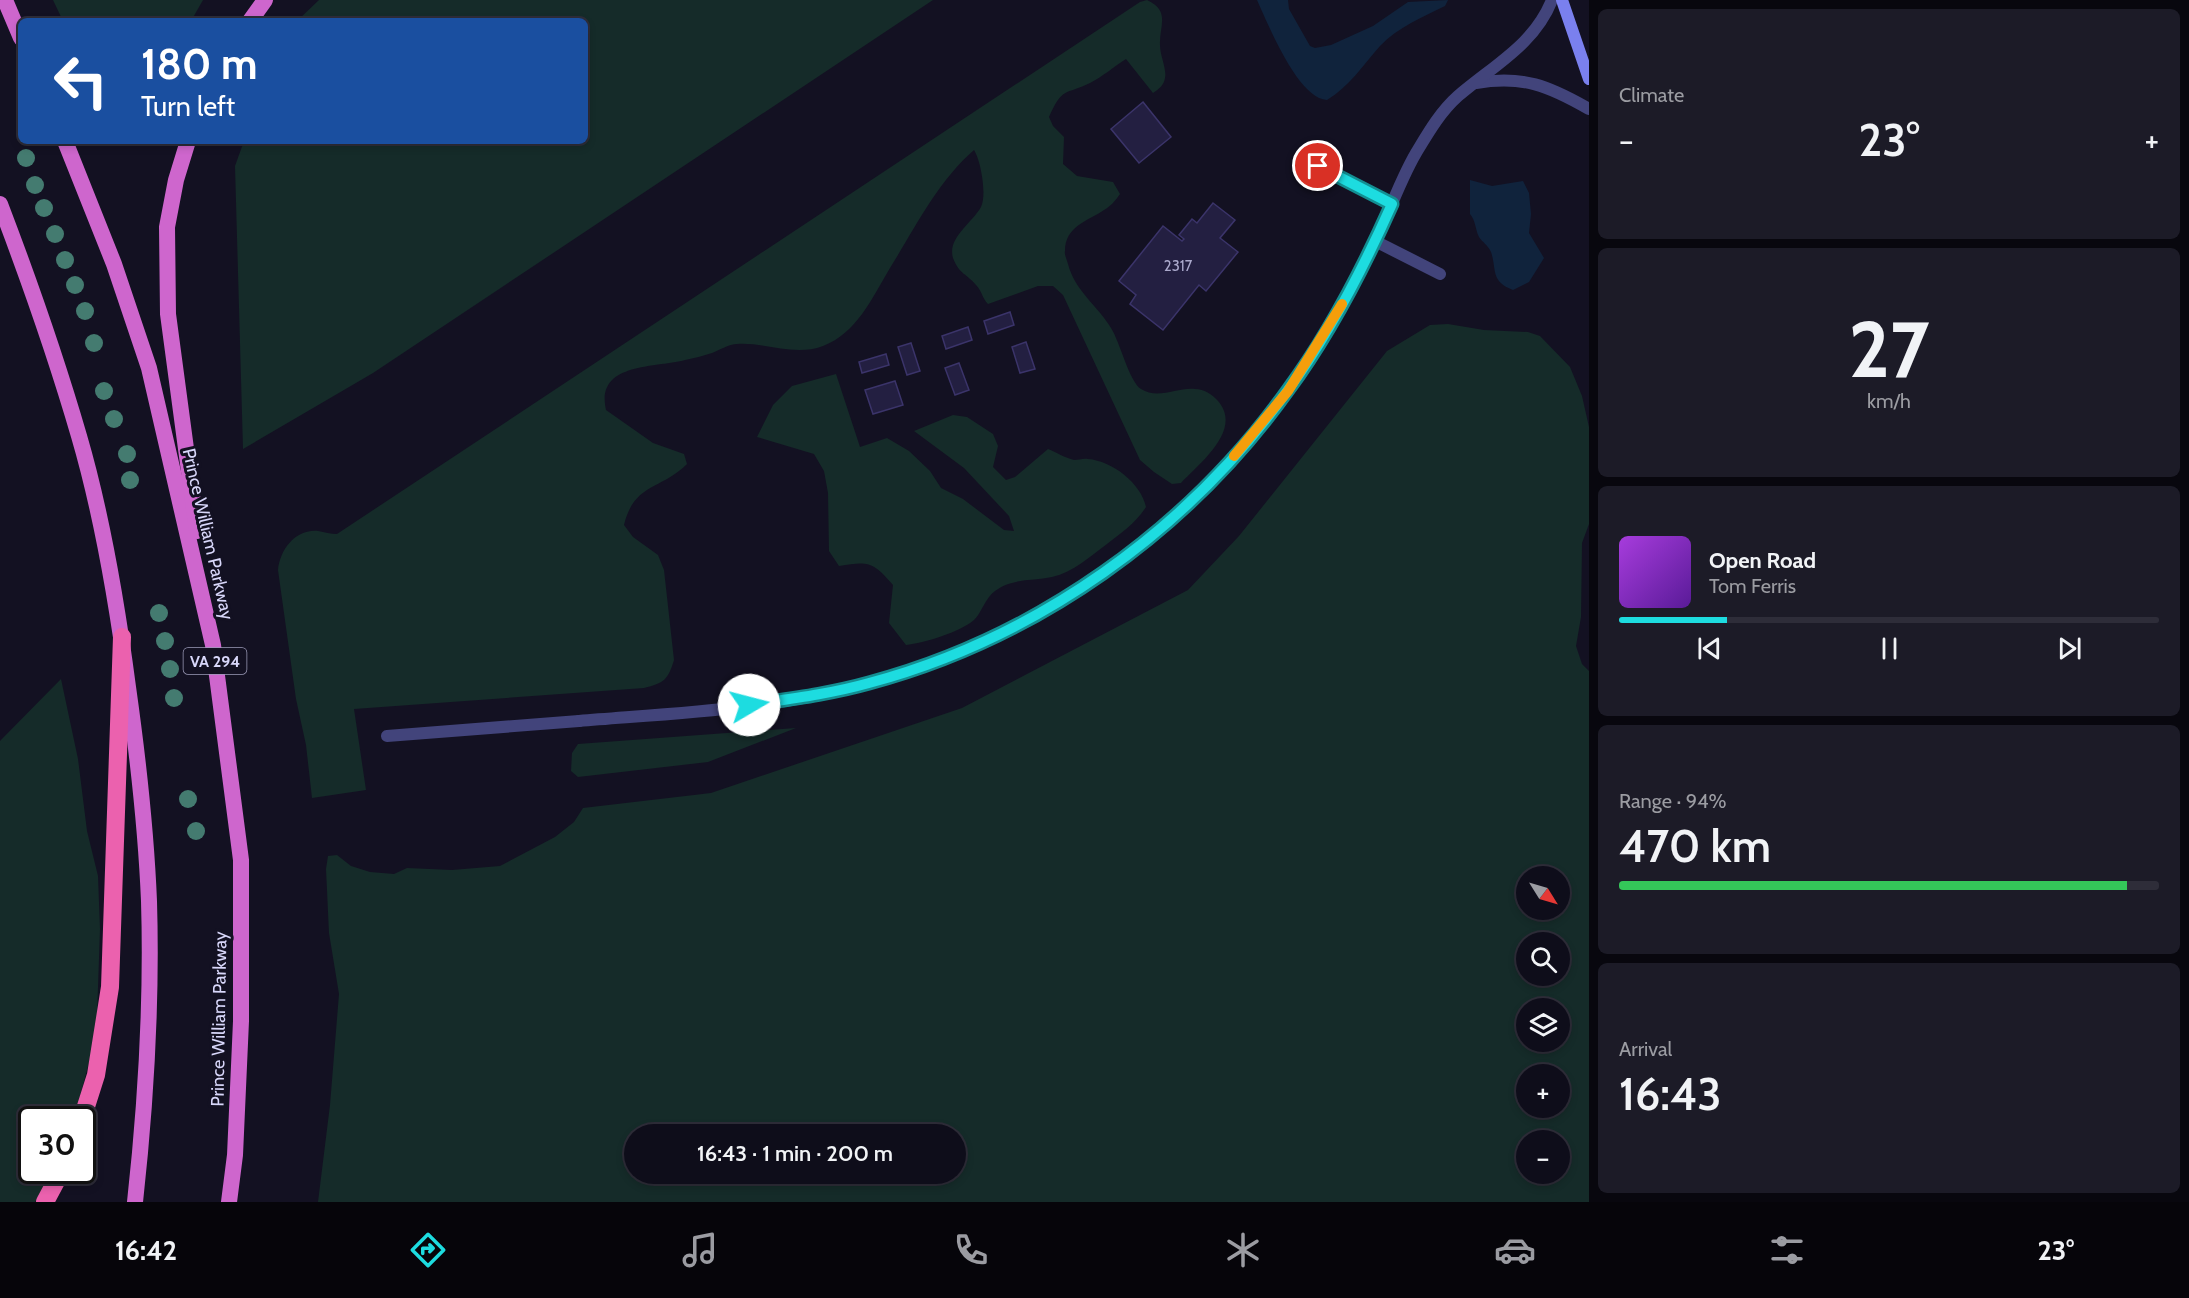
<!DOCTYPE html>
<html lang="en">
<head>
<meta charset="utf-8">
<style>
  :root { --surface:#0e0d1a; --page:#1c1b27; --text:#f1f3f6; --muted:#9b9ca2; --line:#2e2d39; --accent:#1ddce0 }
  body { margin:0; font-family:Cabin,sans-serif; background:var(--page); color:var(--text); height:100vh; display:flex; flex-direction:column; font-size:22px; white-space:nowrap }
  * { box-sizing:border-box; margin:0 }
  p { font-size:20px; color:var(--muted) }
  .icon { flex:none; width:33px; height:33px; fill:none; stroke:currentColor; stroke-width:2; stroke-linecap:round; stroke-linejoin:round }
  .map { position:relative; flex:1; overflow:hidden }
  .details { display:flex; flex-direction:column; gap:9px; padding:9px; background:#08070e; width:600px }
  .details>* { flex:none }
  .guide { position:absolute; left:18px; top:18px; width:570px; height:126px; border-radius:9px; box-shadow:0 3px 9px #0003,0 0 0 2px var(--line); background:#1a4fa0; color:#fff; overflow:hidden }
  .needle { width:39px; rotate:127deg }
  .buttons { position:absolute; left:1516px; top:866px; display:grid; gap:12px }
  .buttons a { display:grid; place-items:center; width:54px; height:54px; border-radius:50%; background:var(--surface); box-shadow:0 3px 9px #0003,0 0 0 2px var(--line); font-size:30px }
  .speed { position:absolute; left:18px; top:1106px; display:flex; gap:12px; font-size:30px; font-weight:700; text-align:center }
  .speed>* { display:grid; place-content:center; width:78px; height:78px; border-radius:50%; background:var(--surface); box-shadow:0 3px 9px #0003,0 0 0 2px var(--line); line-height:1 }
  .speed .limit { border:3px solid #111; border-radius:9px; background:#fff; color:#111 }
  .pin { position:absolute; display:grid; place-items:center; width:51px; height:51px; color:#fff; margin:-26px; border:3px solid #fff; border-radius:50%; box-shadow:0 2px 6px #0007 }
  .me { position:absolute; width:66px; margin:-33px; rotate:82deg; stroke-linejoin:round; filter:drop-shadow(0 0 4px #0008) }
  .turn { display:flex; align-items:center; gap:21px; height:126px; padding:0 24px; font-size:27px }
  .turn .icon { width:78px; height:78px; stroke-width:2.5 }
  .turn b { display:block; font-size:42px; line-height:51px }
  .big { font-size:45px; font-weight:600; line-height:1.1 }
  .details .card { flex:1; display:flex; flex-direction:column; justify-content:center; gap:9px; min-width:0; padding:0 21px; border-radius:9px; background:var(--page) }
  .details .dial { align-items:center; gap:0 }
  .dial b { font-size:78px; line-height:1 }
  .song { display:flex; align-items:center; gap:18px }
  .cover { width:72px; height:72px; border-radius:9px; background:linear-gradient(135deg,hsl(280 70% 55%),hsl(270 70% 35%)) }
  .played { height:6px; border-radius:3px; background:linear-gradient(90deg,var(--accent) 20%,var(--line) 20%) }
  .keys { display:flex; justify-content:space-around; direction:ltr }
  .heat { display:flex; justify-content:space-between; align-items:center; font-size:33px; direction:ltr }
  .charge { height:9px; border-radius:4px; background:linear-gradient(90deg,#34c759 94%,var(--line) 0) }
  .trip { position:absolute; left:624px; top:1124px; width:342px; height:60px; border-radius:30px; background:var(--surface); box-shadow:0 3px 9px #0003,0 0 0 2px var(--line); font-weight:600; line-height:60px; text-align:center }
  .dock { display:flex; height:96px; justify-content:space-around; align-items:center; background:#06050a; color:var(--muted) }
  .dock .icon { width:42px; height:42px }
  .dock .current { color:var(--accent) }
  .dock b { font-size:27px; color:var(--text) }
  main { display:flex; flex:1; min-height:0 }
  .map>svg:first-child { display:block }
  .green { fill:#152b29; fill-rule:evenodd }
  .water { fill:#10233c }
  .building { fill:#231f41; stroke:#3b346a; stroke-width:1.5 }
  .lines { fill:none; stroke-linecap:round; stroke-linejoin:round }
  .service { stroke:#42447b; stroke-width:12 }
  .minor { stroke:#42447b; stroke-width:12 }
  .secondary { stroke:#7a80ee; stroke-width:12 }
  .trunk { stroke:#ce66cd; stroke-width:16 }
  .motorway { stroke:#eb61ae; stroke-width:18 }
  .tree { fill:#447b70 }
  .route-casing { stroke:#138f92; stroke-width:15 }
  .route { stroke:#1ddce0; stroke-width:10 }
  .slow { stroke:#f59e0b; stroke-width:10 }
  .labels { text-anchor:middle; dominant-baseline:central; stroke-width:6; stroke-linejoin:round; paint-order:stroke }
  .number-label { font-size:15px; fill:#aba9cc }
  .shield { fill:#131122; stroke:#9d9cb9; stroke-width:1.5 }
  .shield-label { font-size:16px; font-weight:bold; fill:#d8d7fa }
  .street-label { font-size:18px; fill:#d8d7fa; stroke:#131122 }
</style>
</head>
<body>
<main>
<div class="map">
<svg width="1589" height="1202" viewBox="0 0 1589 1202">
  <rect width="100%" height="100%" fill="#131122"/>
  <!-- green -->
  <g class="green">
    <polygon points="53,0 203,0 191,21 63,21"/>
    <polygon points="319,0 933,0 373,373 243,449 235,166 244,141 585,141 585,21 297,21"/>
    <path d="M1147,0c24,11 12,26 13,45 0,11 7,24 5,33 -1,7 -6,11 -12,15l-27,-34c-11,7 -24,18 -36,24 -25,12 -28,4 -41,34l4,9 11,11 -1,27 14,12 36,6 7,12c-5,7 -9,12 -16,16 -16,11 -39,16 -39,41 -1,3 2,9 3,13 7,27 29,41 43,64 9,14 18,53 30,61 17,11 37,-2 54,0 9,0 17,5 23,12 25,29 -18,62 -37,82l-9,1 -18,-12 -14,-12 -77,-165 -10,-9h-15l-50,18c-6,-6 -6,-13 -12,-19 -9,-11 -17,-11 -23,-27 -6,-20 19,-35 28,-51 6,-12 0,-46 -7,-57 -36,31 -59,78 -84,118 -18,30 -33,65 -67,78 -29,11 -57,-4 -86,-2 -8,0 -17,6 -25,9 -9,3 -18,5 -27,7 -29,8 -90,2 -79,50l47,33 31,11 3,10c-26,26 -53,19 -63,61l9,12 25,18 6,15 10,90c-6,20 -10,23 -30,28l-290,21 12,81 -54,8 -6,-53 -10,-46 -18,-129c2,-20 17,-41 40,-39 7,1 12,3 19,3l803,-532z"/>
    <path d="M1448,324l36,6 44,2 12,4 30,31 12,29 7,31v97l-7,19 -1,74 -5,29 6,18 7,7v531h-1271l12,-97 9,-111 -10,-61 -3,-64 2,-13 9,-1 14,11 19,6 24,2 13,-6 45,2 48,-4 55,-29 19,-15 9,-14 128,-15 251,-85 226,-118 51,-54 148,-185 43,-26zM1527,876h33v33h-33zM1527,942h33v33h-33zM1527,1008h33v33h-33zM1527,1074h33v33h-33zM634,1134h322v39h-322zM1527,1140h33v33h-33z"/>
    <path d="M836,374l24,73 27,-9 22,13 21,20 11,17 22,11 41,31 10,1 -5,-15 -45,-48 -50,-37 39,-16 14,2 26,17 5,12 -5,21 13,13 9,-3 33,-28c8,3 17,9 26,11 5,0 9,-2 14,-1 24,2 53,24 58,48 -11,17 -24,25 -39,37 -18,13 -33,28 -55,33 -19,4 -40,1 -57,14 -10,7 -14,23 -21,29 -14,12 -50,23 -68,25l-17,-22 4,-38c-20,-23 -24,-24 -54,-19l-10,-15 -1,-58 -4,-22 -10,-17 -57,-17 16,-32 19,-19z"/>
    <polygon points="61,679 78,759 87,831 98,876 100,929 97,1017 92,1051 74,1119 32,1119 32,1170 53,1170 35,1202 0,1202 0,741"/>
    <polygon points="796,728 708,762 578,777 571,771 572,753 578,744"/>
  </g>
  <!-- water -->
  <g class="water">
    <path d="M1257,0h31l1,9 21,37 5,2 16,-3 42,-19 35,-24 40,-2 -3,6c-22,11 -47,21 -65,40 -17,19 -30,40 -53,54 -29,-1 -59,-76 -70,-100z"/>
    <path d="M1470,180l22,6 31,-5 6,12 2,21 -2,19 15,25 -15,24 -16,8c-23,-9 -16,-20 -22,-38 -3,-7 -9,-10 -12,-15 -4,-8 -3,-16 -9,-23z"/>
  </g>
  <!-- building -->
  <g class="building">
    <polygon points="1143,102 1171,137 1139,163 1111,129"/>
    <polygon points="1213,203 1235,220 1220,238 1238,252 1206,291 1199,285 1163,330 1130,304 1136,295 1119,281 1163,226 1182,241 1184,239 1179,235 1192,219 1197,223"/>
    <polygon points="1010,312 1014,325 988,334 984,321"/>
    <polygon points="968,327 972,340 946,349 942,336"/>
    <polygon points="1026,342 1035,369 1020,373 1012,347"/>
    <polygon points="911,343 920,371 907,375 898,347"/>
    <polygon points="886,354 889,365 862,373 859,362"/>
    <polygon points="959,363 969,390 955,395 945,368"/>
    <polygon points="895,381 903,405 873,414 865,390"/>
  </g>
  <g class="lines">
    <!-- service -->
    <g class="service">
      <polyline points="1306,160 1392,204"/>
      <polyline points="1375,241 1440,274"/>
      <polyline points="387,736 579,721"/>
    </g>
    <!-- minor -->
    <g class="minor">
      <path d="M1476,83c47,-8 73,3 113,26"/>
      <path d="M579,721c97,-8 196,-12 289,-37 177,-48 337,-166 437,-318 28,-43 54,-90 76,-136 11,-26 21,-53 35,-77 12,-20 24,-41 42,-57 36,-31 76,-51 94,-96"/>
    </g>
    <!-- secondary -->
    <polyline class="secondary" points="1562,0 1589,79"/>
    <!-- trunk -->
    <g class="trunk">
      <polyline points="5,0 21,38"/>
      <polyline points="250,21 265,0"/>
      <polyline points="65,141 114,264 149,368 213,645 241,860 241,1021 235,1155 229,1202"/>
      <polyline points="188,141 176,180 167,227 168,314 197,531"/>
      <path d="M0,204c29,76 56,153 79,232 24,82 38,167 49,251 10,71 18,142 21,214 3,100 -3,201 -14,301"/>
    </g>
    <!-- motorway -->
    <g class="motorway">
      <polyline points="82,1119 96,1075 110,987 122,637"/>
      <polyline points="45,1202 62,1170"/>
    </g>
  </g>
  <!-- trees -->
  <g class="tree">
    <circle cx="26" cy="158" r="9"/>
    <circle cx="35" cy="185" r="9"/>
    <circle cx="44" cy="208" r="9"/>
    <circle cx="55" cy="234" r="9"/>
    <circle cx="65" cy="260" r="9"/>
    <circle cx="75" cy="285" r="9"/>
    <circle cx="85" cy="311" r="9"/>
    <circle cx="94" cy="343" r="9"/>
    <circle cx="104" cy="391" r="9"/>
    <circle cx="114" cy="419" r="9"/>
    <circle cx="127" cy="454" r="9"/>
    <circle cx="130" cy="480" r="9"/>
    <circle cx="159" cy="613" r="9"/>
    <circle cx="165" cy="641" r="9"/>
    <circle cx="170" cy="669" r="9"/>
    <circle cx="174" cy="698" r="9"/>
    <circle cx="188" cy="799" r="9"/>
    <circle cx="196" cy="831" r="9"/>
  </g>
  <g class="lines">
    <!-- route casing -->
    <g class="route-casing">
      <path id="route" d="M749,705c40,-6 81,-11 120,-22 168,-45 318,-152 419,-293 42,-57 75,-121 104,-186l-74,-38"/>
    </g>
    <!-- route -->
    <use href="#route" class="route"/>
    <!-- slow -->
    <polyline class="slow" points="1234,456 1288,391 1342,304"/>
  </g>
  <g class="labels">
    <!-- number labels -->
    <g class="number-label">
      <text x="1178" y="266">2317</text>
    </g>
    <!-- shield labels -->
    <rect class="shield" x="183.5" y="648" width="63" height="26" rx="4.5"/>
    <g class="shield-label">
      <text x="215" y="661">VA 294</text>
    </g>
    <!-- street labels -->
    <g class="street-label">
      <text transform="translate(208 534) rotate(77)">Prince William Parkway</text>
      <text transform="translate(219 1019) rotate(-89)">Prince William Parkway</text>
    </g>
  </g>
</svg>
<div class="buttons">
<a><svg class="needle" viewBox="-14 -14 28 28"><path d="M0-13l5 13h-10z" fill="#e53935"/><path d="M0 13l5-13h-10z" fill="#9b9ca2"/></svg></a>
<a><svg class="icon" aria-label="search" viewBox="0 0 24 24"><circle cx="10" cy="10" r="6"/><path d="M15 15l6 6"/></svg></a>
<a><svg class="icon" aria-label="layers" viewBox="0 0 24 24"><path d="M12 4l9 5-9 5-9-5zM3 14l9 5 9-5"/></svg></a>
<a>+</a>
<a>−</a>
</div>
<div class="speed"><div class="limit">30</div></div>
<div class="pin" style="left:1318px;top:166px;background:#d93025"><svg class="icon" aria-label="arrive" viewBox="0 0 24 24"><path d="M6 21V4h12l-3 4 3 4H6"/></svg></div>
<svg class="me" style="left:749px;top:705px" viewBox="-20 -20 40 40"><circle r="19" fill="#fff"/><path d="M0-13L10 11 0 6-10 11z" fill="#1ddce0"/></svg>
<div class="trip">16:43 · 1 min · 200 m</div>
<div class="guide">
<div class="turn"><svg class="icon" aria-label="left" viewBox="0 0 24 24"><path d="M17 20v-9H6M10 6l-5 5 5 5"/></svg><div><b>180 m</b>Turn left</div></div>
</div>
</div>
<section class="details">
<div class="card"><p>Climate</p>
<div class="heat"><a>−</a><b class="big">23°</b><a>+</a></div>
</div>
<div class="card dial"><b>27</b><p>km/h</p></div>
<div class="card">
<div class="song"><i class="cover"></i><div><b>Open Road</b><p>Tom Ferris</p></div></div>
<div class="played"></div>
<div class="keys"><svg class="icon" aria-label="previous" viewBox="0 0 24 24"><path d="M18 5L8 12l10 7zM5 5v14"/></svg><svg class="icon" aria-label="pause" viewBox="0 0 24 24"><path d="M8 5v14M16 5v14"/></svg><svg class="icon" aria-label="next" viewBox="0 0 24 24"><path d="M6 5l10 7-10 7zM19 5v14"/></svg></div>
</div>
<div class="card"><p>Range · 94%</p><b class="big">470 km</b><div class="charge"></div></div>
<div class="card"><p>Arrival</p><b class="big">16:43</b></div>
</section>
</main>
<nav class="dock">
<b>16:42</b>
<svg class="icon current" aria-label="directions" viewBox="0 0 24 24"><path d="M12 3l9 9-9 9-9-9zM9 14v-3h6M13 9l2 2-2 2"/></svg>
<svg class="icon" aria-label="music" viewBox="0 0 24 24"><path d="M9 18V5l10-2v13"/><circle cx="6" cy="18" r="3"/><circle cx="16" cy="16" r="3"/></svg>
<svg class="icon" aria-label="phone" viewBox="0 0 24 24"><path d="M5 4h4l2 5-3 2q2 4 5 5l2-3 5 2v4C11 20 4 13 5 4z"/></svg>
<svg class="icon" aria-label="climate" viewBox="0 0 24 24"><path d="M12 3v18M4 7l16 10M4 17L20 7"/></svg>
<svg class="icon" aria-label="car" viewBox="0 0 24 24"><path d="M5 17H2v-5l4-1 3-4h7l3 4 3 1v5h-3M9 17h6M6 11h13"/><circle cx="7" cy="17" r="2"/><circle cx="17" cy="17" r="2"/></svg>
<svg class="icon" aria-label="filters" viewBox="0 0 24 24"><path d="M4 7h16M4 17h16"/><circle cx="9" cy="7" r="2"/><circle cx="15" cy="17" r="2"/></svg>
<b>23°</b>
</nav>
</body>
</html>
